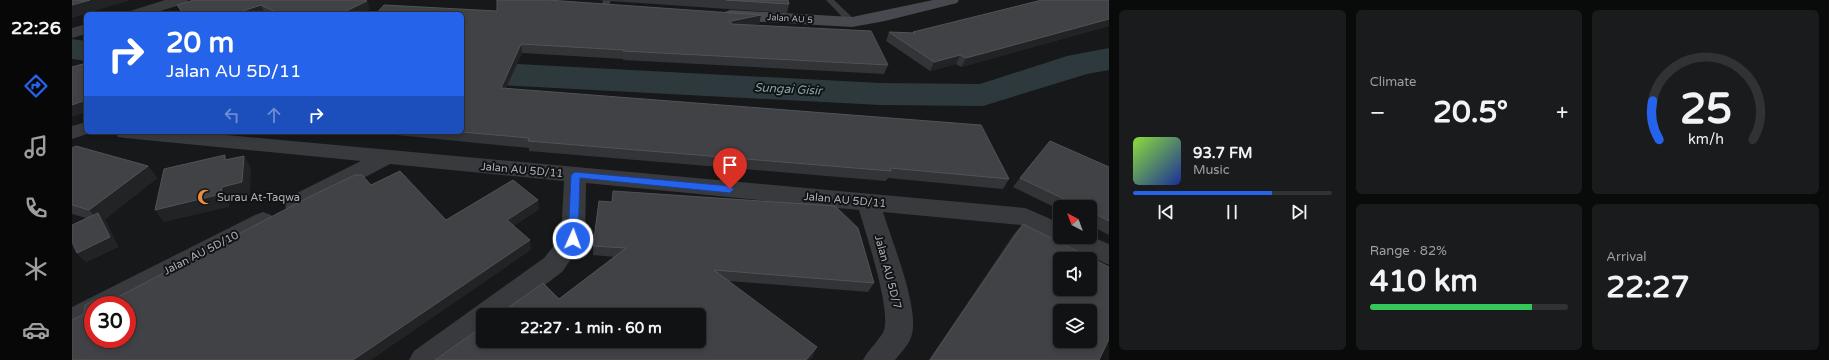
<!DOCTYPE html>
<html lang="en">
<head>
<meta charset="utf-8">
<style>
  :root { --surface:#111213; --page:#1a1b1c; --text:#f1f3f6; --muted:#9c9ea0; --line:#303233; --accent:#2563eb }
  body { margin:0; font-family:"Varela Round",sans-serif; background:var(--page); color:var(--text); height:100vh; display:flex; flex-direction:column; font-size:15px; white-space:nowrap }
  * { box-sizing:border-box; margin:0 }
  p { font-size:13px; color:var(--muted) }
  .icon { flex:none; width:22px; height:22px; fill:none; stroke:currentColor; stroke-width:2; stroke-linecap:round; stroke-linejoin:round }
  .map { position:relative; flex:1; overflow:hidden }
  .side { display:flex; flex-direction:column; gap:10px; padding:10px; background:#090a0a; width:720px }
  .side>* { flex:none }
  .guide { position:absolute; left:12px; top:12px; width:380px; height:122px; border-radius:6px; box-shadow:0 2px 6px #0003,0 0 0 1px var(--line); background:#2563eb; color:#fff; overflow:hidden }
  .needle { width:26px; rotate:319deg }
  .buttons { position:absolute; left:981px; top:200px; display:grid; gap:8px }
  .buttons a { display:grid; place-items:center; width:44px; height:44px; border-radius:6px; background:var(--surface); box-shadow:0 2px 6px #0003,0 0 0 1px var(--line); font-size:20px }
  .speed { position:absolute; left:12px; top:296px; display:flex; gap:8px; font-size:20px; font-weight:700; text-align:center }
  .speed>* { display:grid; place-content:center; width:52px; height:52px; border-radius:50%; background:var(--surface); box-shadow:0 2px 6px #0003,0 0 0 1px var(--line); line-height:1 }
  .speed .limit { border:6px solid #d22; background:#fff; color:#111 }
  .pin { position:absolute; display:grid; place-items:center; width:34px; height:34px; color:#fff; margin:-41px -17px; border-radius:50% 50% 50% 0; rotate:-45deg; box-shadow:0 0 4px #0007 }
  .pin .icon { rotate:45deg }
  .me { position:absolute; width:44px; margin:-22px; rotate:2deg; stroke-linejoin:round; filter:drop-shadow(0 0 3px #0008) }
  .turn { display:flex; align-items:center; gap:14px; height:84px; padding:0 16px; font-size:18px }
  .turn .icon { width:52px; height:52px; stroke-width:2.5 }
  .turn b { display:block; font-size:28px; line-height:34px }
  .lanes { display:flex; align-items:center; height:38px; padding:0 16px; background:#0003; justify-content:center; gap:20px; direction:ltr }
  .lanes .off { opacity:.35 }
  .big { font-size:30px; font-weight:700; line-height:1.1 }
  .side .card { flex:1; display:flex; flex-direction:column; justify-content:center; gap:6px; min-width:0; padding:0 14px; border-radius:6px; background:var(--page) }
  .side .dial { align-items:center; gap:0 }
  .dial svg { height:104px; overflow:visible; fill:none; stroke:var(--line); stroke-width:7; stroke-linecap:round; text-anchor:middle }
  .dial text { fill:var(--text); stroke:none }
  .song { display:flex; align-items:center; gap:12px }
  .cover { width:48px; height:48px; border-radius:6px; background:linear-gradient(135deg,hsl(90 70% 55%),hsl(230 70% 35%)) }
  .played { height:4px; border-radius:2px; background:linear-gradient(90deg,var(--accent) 70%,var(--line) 70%) }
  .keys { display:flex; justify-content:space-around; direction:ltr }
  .heat { display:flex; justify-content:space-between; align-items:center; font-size:22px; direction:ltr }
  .charge { height:6px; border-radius:3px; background:linear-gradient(90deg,#34c759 82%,var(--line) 0) }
  .side .tiles { flex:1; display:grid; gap:10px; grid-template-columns:repeat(3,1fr) }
  .card:first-child { grid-row:span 2 }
  .trip { position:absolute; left:404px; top:308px; width:230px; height:40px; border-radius:6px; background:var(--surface); box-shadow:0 2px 6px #0003,0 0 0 1px var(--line); font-weight:700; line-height:40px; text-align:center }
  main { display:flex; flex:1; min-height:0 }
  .menu { display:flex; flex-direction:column; width:72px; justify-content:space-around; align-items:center; background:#070708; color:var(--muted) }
  .menu .icon { width:28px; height:28px }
  .menu .active { color:var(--accent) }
  .menu b { font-size:18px; color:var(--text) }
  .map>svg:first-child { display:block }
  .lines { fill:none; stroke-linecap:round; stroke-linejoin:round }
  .river { fill:#2e393d; fill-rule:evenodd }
  .service { fill:#383a3e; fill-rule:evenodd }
  .minor { fill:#383a3e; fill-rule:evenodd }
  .secondary { fill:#464a4e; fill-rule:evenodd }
  .wall { fill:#333437 }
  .shaded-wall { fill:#222325 }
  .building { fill:#404245; stroke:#505357; fill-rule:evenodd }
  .route { fill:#2563eb; stroke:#184099 }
  .labels { text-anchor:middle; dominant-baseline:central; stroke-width:4; stroke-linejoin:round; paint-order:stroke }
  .far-street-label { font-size:9px; fill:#aab1b8; stroke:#121314 }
  .street-label { font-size:11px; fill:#aab1b8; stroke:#121314 }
  .poi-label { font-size:11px; fill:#aab1b8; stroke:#121314; text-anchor:start }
  .water-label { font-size:12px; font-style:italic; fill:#83a6b2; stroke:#121314 }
</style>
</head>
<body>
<main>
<nav class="menu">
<b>22:26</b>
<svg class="icon active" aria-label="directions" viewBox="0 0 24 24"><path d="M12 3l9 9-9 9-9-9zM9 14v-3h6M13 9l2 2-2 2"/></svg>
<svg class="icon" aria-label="music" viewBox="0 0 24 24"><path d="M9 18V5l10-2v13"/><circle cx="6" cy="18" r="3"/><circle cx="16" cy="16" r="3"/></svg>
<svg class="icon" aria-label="phone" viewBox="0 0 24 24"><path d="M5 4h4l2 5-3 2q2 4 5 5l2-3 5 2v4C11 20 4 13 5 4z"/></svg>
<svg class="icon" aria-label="climate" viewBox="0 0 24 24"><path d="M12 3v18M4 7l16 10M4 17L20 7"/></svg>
<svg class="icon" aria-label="car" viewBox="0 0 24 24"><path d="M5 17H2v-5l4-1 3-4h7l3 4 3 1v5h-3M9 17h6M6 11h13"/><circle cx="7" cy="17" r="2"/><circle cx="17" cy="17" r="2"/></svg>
</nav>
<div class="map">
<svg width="1037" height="360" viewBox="0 0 1037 360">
  <rect width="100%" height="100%" fill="#171819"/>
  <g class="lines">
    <!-- river -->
    <g class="river">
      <polygon points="0,39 14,41 14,61 0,59"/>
      <polygon points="1037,48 1037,70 1015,74 911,106 808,105 390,83 390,61 808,83 908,84 995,56"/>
    </g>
    <!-- service -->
    <g class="service">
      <polygon points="531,0 539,0 536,9 533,9 529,7"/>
      <polygon points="754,0 762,0 783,20 783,24 777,24"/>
    </g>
    <!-- minor -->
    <g class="minor">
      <polygon points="93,0 116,0 114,3 79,14 55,14 58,11"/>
      <polygon points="14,24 14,34 0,38 0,28"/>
      <polygon points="14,122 14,132 21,132 0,139 0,126"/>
      <path d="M43,132h79l831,76 35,15v14l30,-1 19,8v21l-88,-40 -138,-13c9,29 36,95 29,122 -2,10 -11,18 -17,26h-32c5,-10 19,-23 21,-30 7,-21 -18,-96 -25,-120l-273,-27 -1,56 -23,33 -57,43h-22v17l-36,28h-38l5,-9 130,-93 17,-21 3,-56 -174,-17 -87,46 -8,2 -8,-2 -3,-6 3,-6 74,-37 -236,-23 -7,-1z"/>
      <polygon points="191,212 199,215 203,221 199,227 54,305 21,305 21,322 0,332 0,307 183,215"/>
    </g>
    <!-- secondary -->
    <polygon class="secondary" points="861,0 887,0 885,3 813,21 780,27 658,20 653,18 650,15 653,12 658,10 780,17"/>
  </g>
  <!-- wall -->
  <g class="wall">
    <polygon points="122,0 298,9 289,14 110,14 105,5"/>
    <polygon points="524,0 716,0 717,4 715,13"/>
    <polygon points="1037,0 1037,26 889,67 884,64 858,71 814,41 817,32 840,33 841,32"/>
    <polygon points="425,11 689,15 687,24 679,25 816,65 812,74 551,60 551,59 450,53 434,88 937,179 931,189 816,178 814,181 457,151 457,148 345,137 291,132 390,132 390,14"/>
    <polygon points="0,148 76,166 85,178 32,220 34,222 46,247 14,262 5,253 14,218 0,214"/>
    <polygon points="1037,167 1037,235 1018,225 1018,207 988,207 988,210 941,187 948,178"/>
    <polygon points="527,201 802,283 796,292 657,281 741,356 737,360 363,360 426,315 487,299 543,257 521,255 521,246"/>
    <polygon points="951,224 1027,360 857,360 942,234"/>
  </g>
  <!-- shaded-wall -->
  <g class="shaded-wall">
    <polygon points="18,0 59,0 0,18 0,5"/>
    <polygon points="295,1 298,9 289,14 268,14"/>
    <polygon points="189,5 193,14 162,14"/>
    <polygon points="689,15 687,24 657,30 659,21"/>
    <polygon points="1037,19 1037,26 889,67 894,58"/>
    <polygon points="449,44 450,53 430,97 429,88"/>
    <polygon points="888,55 884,64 858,71 862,62"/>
    <polygon points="14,100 14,112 0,117 0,105"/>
    <polygon points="172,156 179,168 178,195 158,199 157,207 92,222 83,210 150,187"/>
    <polygon points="76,166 85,178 32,220 34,222 46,247 14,262 5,253 28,223 17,210"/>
    <polygon points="466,200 467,210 437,229 435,220"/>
    <polygon points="458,240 459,250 299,360 281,360"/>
    <polygon points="745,347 741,356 737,360 734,360"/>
  </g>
  <!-- building -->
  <g class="building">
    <polygon points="0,0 18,0 0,5"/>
    <polygon points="122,0 293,0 295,1 268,14 208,14 189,5 162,14 112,14 105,5"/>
    <polygon points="425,0 476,0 689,15 659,21 659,24 799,31 816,65 551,51 552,50 449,44 429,88 909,125 937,179 818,168 819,171 456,141 457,138 390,132 390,14 304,14 312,5 425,11"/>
    <polygon points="654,0 716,0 717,4"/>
    <polygon points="970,0 1037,0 1037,19 894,58 888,55 862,62 817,32 843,33 841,32"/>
    <polygon points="11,64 14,70 14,100 0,105 0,67"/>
    <polygon points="978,141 1037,167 1037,221 1018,211 1018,207 1009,207 948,178"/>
    <polygon points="4,146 76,166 17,210 0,205 0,148"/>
    <polygon points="153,155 153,160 172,156 170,182 150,187 149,194 83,210 92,169"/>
    <path d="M328,171l46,49 67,-40 25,20 -31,20 23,20 -177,120h-281v-40l12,-6 1,-9 16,-8h17l193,-101 44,-21h7l9,10zM21,305h34v34h-34z"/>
    <polygon points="541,191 763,206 786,228 802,283 642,270 745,347 734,360 363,360 411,326 411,341 627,341 627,315 426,315 471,283 487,299 554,248 521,246 527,201 540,202"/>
    <polygon points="26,213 38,237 5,253 0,242 0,225"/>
    <path d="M951,224l86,43v72l-10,21h-169zM988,259h30v30h-30zM988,311h30v30h-30z"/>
  </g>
  <!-- route -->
  <polygon class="route" points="503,172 658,186 662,189 658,193 508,178 506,239 501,243 496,239 499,175"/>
  <!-- icons -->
  <defs>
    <g id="mosque-bare" transform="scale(1.2)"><path d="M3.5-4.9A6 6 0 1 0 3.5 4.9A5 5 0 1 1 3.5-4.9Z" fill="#ea8c3e" stroke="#121314" stroke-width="2.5" paint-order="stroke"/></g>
  </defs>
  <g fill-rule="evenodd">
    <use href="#mosque-bare" x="133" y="197"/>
  </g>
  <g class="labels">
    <!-- far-street labels -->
    <g class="far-street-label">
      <text transform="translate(718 19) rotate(4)">Jalan AU 5</text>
    </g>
    <!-- street labels -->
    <g class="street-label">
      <text transform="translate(450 170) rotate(5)">Jalan AU 5D/11</text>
      <text transform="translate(773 200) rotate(5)">Jalan AU 5D/11</text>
      <text transform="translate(129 253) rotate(-27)">Jalan AU 5D/10</text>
      <text transform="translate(816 272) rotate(75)">Jalan AU 5D/7</text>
    </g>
    <!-- poi labels -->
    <g class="poi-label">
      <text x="145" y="197">Surau At-Taqwa</text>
    </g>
    <!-- water labels -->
    <g class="water-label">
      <text transform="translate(716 89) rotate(3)">Sungai Gisir</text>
    </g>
  </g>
</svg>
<div class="buttons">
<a><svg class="needle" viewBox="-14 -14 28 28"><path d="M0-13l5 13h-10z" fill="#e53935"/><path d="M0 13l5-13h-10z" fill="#9c9ea0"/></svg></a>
<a><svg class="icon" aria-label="sound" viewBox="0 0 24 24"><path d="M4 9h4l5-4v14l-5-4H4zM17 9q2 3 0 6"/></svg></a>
<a><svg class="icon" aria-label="layers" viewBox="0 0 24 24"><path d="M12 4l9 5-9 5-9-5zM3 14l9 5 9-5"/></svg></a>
</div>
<div class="speed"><div class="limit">30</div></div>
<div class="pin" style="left:658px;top:189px;background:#d93025"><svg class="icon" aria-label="arrive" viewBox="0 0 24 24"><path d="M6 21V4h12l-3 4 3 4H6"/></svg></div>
<svg class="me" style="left:501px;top:239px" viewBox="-20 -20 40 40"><circle r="17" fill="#2563eb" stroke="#fff" stroke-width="3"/><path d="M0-11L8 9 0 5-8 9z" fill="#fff"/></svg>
<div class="trip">22:27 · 1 min · 60 m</div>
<div class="guide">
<div class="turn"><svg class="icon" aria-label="right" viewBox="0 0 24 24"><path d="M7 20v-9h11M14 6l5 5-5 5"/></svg><div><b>20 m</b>Jalan AU 5D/11</div></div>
<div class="lanes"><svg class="icon off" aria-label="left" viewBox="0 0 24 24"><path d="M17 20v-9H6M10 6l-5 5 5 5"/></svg><svg class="icon off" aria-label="ahead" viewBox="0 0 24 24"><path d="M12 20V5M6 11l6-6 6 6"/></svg><svg class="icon" aria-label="right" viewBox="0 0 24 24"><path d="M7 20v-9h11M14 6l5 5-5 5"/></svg></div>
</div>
</div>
<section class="side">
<div class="tiles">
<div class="card">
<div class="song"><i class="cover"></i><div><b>93.7 FM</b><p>Music</p></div></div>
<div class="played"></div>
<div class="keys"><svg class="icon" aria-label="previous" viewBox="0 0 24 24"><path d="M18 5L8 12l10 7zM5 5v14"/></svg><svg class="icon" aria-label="pause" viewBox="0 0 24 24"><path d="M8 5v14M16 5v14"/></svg><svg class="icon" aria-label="next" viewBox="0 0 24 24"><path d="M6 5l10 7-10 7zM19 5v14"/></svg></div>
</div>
<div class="card"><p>Climate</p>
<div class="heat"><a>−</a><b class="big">20.5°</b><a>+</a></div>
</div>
<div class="card dial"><svg viewBox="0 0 100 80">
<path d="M14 69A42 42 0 1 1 86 69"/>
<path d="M14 69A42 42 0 0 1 9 39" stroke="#2563eb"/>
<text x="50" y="56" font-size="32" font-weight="700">25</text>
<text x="50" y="72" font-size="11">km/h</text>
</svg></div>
<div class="card"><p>Range · 82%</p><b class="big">410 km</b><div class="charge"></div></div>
<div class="card"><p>Arrival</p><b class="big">22:27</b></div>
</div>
</section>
</main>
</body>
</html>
